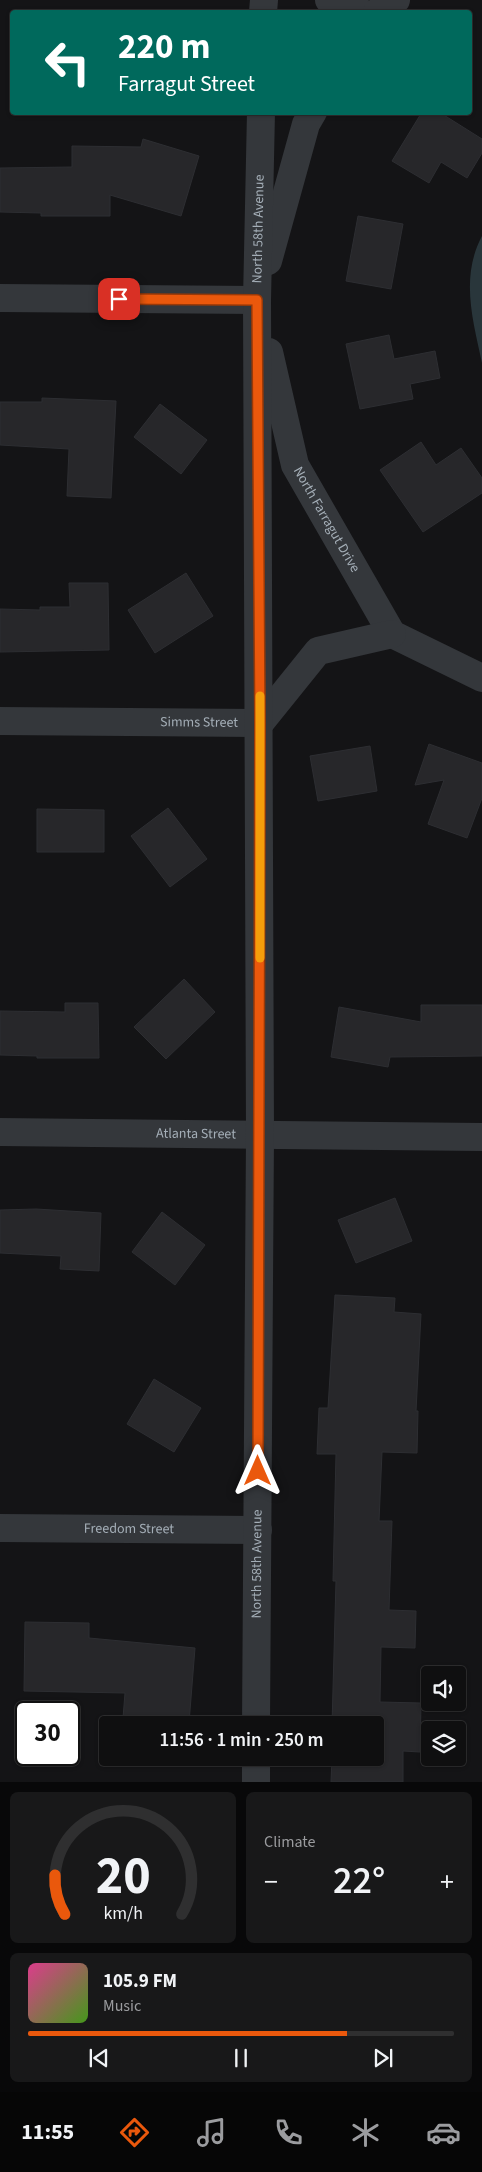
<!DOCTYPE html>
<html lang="en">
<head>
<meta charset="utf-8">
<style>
  :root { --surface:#0f0f10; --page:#181819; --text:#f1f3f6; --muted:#9b9c9f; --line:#2f2f30; --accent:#ea580c }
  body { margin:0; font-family:"Source Sans 3",sans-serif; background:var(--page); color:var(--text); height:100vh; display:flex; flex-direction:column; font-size:19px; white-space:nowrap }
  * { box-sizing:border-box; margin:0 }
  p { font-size:16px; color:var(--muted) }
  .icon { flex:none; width:28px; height:28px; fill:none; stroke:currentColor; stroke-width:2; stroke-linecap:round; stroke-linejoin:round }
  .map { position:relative; height:1782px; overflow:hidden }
  .side { display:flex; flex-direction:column; gap:10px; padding:10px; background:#080809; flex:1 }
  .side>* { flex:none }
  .top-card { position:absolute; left:10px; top:10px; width:462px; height:105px; border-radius:5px; box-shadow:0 1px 4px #0004,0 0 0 1px var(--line); background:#00695c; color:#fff; overflow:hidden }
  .buttons { position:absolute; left:421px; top:1666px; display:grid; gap:10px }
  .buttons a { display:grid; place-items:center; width:45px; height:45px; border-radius:5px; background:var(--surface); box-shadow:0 1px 4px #0004,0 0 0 1px var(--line); font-size:25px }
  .speed { position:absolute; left:15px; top:1701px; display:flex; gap:10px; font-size:25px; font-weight:700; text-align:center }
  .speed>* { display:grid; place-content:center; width:65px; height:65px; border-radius:50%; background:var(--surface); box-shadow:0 1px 4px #0004,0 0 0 1px var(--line); line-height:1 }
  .speed .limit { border:2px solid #111; border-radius:8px; background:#fff; color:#111 }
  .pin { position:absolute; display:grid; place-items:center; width:42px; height:42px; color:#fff; margin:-21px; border-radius:10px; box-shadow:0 2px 8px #0006 }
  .me { position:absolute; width:55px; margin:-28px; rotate:0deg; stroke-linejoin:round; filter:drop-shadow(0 0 4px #0008) }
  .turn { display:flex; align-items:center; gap:18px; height:105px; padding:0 25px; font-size:22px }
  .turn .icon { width:65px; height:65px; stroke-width:2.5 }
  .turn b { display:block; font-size:35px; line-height:42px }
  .big { font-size:38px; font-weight:600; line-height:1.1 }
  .side .widget { flex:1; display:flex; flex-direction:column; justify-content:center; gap:8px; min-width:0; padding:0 18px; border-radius:8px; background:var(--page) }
  .side .dial { align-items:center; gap:0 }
  .dial svg { height:130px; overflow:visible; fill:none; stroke:var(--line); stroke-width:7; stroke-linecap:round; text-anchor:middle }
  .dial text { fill:var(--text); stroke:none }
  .song { display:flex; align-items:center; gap:15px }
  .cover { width:60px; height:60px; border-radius:8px; background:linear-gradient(135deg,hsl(330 70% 55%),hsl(100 70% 35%)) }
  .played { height:5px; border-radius:2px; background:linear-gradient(90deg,var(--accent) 75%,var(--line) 75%) }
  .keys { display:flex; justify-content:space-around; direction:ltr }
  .heat { display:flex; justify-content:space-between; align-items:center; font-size:28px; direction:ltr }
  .side .tiles { flex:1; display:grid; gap:10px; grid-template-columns:1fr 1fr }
  .widget:last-child { grid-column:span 2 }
  .trip { position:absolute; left:99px; top:1716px; width:285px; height:50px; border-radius:5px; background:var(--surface); box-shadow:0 1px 4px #0004,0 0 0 1px var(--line); font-weight:600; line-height:50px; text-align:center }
  .tab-bar { display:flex; height:80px; justify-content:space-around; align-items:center; background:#060606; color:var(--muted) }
  .tab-bar .icon { width:35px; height:35px }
  .tab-bar .active { color:var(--accent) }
  .tab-bar b { font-size:22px; color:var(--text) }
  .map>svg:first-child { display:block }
  .water { fill:#29363b }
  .building { fill:#27272a; stroke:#2d2e32 }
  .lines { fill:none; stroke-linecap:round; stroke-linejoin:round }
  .street { stroke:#34373b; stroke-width:28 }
  .route-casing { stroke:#983908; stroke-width:12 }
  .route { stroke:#ea580c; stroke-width:9 }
  .slow { stroke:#f59e0b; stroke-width:9 }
  .labels { text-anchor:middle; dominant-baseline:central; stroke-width:5; stroke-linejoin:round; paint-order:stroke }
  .street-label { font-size:14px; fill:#a4aeb7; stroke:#0f0f11 }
</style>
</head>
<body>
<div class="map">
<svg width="482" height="1782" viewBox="0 0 482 1782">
  <rect width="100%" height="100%" fill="#141416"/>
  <!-- water -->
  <path class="water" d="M482,236v127c-9,-42 -22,-86 0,-127z"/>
  <!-- building -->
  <g class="building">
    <polygon points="422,112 439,112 482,139 482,153 467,178 441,162 429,183 392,161"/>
    <polygon points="143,139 199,156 181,216 110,195 110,216 41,216 41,213 0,212 0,168 72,167 72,146 141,147"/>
    <polygon points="358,216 403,224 391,289 346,281"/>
    <polygon points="389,335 394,359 435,351 440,378 410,384 413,399 360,409 346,344"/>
    <polygon points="42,398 116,401 111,498 67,496 69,449 0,445 0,402 42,402"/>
    <polygon points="160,404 207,440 181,474 134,437"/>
    <polygon points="421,442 436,465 461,448 482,478 482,493 423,532 380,470"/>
    <polygon points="186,573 213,616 155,653 128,610"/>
    <polygon points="69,583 108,583 109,650 0,652 0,609 40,610 40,607 70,607"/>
    <polygon points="429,744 482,763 482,798 467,838 428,824 444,780 415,785"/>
    <polygon points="370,746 377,791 318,801 310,756"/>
    <polygon points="168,808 207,859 170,887 131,836"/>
    <polygon points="37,809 104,810 104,852 37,852"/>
    <polygon points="184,979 215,1012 166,1059 134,1027"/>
    <polygon points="65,1003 98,1003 99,1058 37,1058 37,1056 0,1055 0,1011 65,1012"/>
    <polygon points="421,1005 482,1005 482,1056 390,1057 388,1067 331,1057 339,1007 421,1022"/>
    <polygon points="395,1198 412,1241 356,1263 338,1220"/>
    <polygon points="36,1209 101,1213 99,1271 60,1269 61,1256 0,1253 0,1210"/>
    <polygon points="162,1212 205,1245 175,1285 132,1252"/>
    <polygon points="335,1295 395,1298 394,1312 421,1314 416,1411 418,1411 417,1453 382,1452 379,1521 392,1521 389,1610 416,1611 415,1648 381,1647 380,1702 421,1703 420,1752 403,1751 403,1782 331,1782 332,1758 375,1758 375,1725 332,1725 336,1581 333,1581 336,1454 317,1454 319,1408 328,1408"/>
    <polygon points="154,1379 201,1408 174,1452 127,1424"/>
    <polygon points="25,1622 89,1623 89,1638 195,1648 189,1723 123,1718 125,1693 24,1691"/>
  </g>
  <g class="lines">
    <!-- street -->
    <g class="street">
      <polyline points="329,0 361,12"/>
      <polyline points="263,12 264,0"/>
      <polyline points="377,12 396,0"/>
      <polyline points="268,261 306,124 313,112"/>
      <polyline points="0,298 257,300"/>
      <path id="s1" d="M269,352l26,113 97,169 90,44"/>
      <path id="s2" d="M0,721l260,2 58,-72 74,-17"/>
      <path id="s3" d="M0,1132l482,5"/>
      <path id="s4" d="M0,1528l258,2"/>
      <path id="s5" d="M256,1725l4,-590 -3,-835 4,-188"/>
      <polyline points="256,1782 256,1758"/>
    </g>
  </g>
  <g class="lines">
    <!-- route casing -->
    <g class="route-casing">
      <polyline id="route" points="119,299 257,300 260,723 258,1471"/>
    </g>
    <!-- route -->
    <use href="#route" class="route"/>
    <!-- slow -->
    <polyline class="slow" points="260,696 260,958"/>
  </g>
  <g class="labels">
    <!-- street labels -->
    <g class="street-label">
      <text stroke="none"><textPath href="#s5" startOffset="1496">North 58th Avenue</textPath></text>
      <text stroke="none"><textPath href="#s1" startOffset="179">North Farragut Drive</textPath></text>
      <text stroke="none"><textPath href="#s2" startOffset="199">Simms Street</textPath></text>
      <text stroke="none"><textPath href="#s3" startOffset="196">Atlanta Street</textPath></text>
      <text stroke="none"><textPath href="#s4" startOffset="129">Freedom Street</textPath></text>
      <text stroke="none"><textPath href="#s5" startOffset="161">North 58th Avenue</textPath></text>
    </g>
  </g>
</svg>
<div class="buttons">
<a><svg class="icon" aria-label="sound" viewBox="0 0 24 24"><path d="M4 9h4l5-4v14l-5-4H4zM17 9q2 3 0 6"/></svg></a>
<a><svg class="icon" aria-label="layers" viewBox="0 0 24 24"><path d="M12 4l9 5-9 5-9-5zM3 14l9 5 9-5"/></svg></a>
</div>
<div class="speed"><div class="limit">30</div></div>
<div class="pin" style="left:119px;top:299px;background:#d93025"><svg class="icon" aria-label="arrive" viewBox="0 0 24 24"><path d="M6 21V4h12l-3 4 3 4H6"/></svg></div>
<svg class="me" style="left:258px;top:1471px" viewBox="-20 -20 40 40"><path d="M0-17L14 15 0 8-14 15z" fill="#ea580c" stroke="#fff" stroke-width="4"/></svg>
<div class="trip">11:56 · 1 min · 250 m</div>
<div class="top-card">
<div class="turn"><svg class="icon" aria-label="left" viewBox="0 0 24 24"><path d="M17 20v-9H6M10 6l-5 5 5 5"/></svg><div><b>220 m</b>Farragut Street</div></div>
</div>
</div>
<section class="side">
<div class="tiles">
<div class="widget dial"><svg viewBox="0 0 100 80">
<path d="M14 69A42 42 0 1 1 86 69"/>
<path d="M14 69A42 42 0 0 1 8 45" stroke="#ea580c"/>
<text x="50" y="56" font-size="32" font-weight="700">20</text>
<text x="50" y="72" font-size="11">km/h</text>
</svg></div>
<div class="widget"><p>Climate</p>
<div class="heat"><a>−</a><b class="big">22°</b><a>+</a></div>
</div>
<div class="widget">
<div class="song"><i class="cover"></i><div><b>105.9 FM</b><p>Music</p></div></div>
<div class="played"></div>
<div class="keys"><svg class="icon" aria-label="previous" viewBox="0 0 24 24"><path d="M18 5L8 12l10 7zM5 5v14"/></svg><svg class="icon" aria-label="pause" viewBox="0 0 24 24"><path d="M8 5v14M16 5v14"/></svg><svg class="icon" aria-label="next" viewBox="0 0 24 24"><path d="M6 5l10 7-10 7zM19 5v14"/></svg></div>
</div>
</div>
</section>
<nav class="tab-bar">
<b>11:55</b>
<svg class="icon active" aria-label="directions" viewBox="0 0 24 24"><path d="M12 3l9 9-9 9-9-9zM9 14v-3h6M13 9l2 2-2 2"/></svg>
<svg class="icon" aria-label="music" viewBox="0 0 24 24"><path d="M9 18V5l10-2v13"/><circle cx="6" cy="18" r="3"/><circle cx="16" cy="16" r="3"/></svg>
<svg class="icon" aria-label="phone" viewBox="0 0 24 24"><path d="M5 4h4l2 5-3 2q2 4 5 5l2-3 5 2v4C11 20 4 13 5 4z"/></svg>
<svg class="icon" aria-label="climate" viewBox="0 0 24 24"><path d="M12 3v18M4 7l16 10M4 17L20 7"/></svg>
<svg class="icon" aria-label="car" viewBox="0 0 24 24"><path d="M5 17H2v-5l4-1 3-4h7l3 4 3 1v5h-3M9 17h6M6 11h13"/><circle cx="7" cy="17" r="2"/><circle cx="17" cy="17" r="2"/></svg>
</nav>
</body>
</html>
